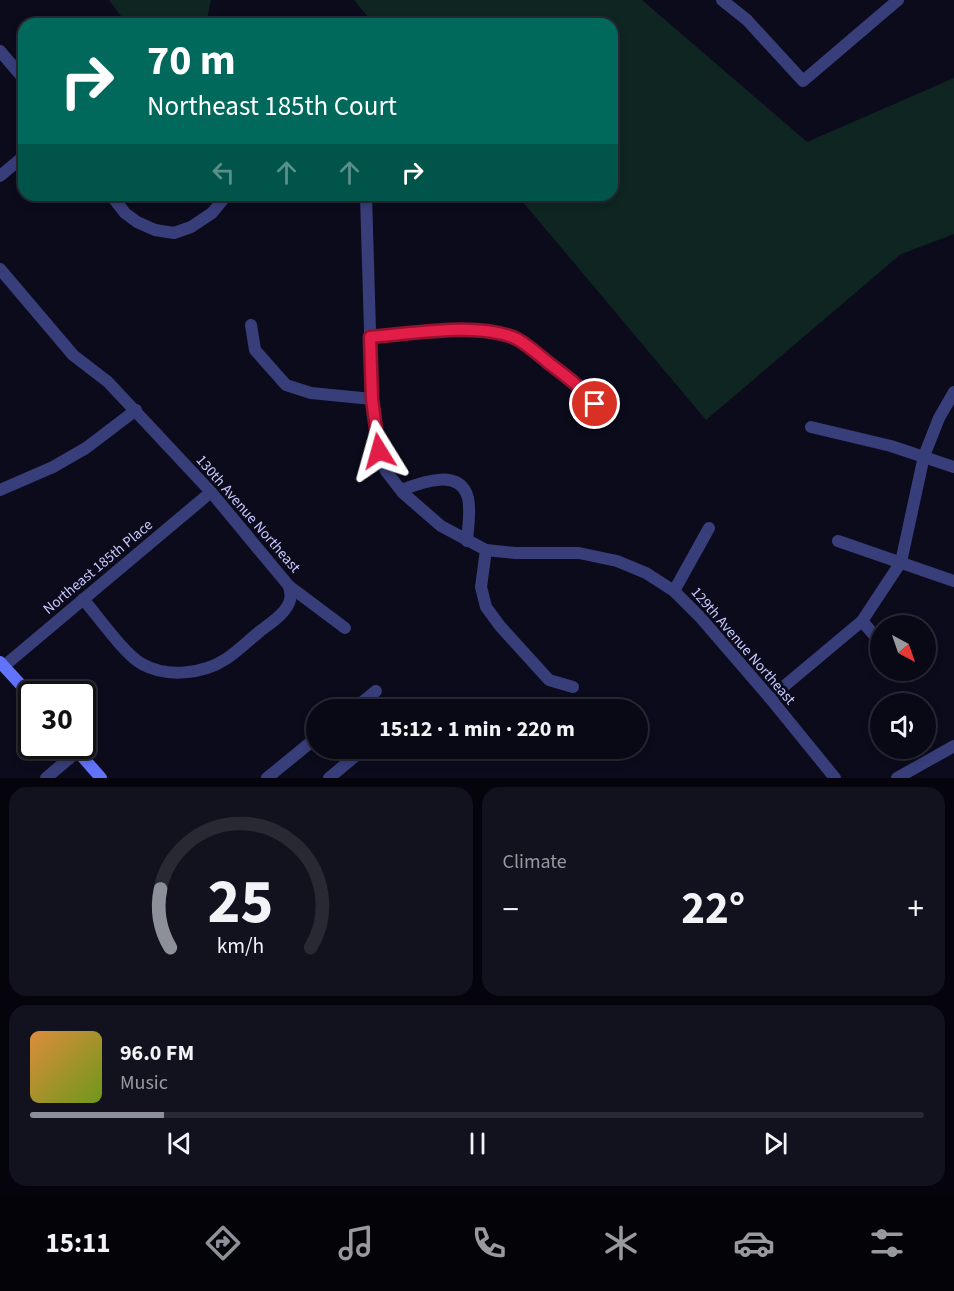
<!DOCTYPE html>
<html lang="en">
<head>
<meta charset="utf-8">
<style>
  :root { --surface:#090815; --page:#12111e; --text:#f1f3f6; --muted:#999aa0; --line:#292934; --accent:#8c9099 }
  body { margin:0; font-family:"Source Sans 3",sans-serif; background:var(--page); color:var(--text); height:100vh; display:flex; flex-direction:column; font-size:22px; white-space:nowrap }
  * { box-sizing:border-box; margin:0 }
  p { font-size:20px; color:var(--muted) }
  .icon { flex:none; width:33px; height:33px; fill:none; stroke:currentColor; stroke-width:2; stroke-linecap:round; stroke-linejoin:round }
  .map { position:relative; height:778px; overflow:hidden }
  .sheet { display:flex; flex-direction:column; gap:9px; padding:9px; background:#05040c; flex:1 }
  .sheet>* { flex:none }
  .banner { position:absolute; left:18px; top:18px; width:600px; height:183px; border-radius:18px; box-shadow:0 3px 9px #0003,0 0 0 2px var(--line); background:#00695c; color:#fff; overflow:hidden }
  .needle { width:39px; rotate:140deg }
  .fabs { position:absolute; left:870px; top:615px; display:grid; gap:12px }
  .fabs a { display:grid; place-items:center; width:66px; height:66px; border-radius:50%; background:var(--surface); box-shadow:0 3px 9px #0003,0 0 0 2px var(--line); font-size:30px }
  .speed { position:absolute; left:18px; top:681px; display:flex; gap:12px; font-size:30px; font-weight:700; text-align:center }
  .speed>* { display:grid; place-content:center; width:78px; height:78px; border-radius:50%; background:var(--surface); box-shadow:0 3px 9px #0003,0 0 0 2px var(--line); line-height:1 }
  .speed .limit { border:3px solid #111; border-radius:9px; background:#fff; color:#111 }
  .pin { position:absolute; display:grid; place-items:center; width:51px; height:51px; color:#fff; margin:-26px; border:3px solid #fff; border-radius:50%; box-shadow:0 2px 6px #0007 }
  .me { position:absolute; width:66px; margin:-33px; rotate:352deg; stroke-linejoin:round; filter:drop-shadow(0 0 4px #0008) }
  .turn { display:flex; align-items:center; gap:21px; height:126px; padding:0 30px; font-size:27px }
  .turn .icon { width:78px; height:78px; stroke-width:2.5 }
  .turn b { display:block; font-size:42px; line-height:51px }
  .lanes { display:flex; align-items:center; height:57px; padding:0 30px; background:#0003; justify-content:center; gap:30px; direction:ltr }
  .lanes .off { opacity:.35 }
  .big { font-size:45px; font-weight:700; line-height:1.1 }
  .sheet .tile { flex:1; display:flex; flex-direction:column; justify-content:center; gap:9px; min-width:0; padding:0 21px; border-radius:18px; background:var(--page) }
  .sheet .dial { align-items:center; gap:0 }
  .dial svg { height:156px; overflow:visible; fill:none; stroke:var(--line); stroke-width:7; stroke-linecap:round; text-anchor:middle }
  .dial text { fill:var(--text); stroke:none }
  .song { display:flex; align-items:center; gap:18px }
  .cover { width:72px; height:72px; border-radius:9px; background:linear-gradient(135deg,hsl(30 70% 55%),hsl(80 70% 35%)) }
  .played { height:6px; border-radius:3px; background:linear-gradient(90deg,var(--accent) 15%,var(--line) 15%) }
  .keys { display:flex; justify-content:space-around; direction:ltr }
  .heat { display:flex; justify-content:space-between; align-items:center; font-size:33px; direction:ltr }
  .sheet .tiles { flex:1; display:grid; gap:9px; grid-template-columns:1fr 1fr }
  .tile:last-child { grid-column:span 2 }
  .trip { position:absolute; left:306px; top:699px; width:342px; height:60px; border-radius:30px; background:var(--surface); box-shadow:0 3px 9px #0003,0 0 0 2px var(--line); font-weight:700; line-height:60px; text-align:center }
  .tab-bar { display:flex; height:96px; justify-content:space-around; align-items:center; background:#040308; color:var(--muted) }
  .tab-bar .icon { width:42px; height:42px }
  .tab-bar .active { color:var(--accent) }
  .tab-bar b { font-size:27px; color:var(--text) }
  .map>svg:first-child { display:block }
  .green { fill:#0f2521 }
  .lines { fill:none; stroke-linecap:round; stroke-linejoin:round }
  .street { stroke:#373e7a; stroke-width:12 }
  .secondary { stroke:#6173fb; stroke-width:12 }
  .route-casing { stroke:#92132f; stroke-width:15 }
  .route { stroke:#e11d48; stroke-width:10 }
  .labels { text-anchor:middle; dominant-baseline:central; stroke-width:6; stroke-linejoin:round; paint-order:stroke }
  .street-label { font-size:15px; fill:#c7c9fe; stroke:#0c0b1c }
</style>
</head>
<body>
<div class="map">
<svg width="954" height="778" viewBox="0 0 954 778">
  <rect width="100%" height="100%" fill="#0c0b1c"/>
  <!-- green -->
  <g class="green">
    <polygon points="109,0 211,0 206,24 127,24"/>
    <polygon points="354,0 642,0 807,142 954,78 954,234 901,254 706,420 517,195 612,195 612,24 374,24"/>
  </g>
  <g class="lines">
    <!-- street -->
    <g class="street">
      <polyline points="722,0 747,20 803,81 898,0"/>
      <polyline points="0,51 24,79"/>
      <polyline points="0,176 24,156"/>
      <polyline points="111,195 125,213 137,222 155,230 174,233 191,227 212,213 226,196"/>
      <polyline points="366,195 372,399 379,451 386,471 403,493 441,526 486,550 515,553 579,553 617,561 646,573 674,591 701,618 770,698 835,778"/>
      <polyline points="0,269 73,355 108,382 211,492 289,586 345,628"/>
      <polyline points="251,325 255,350 286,385 311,393 372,399"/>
      <polyline points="370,337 458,329 491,332 517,339 585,392 604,416"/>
      <polyline points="811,427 891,446 954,467"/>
      <polyline points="0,490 53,467 86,448 136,410"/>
      <path d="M401,490c19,-7 59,-23 67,8 3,13 0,29 -1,43"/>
      <polyline points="838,541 954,581"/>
      <polyline points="486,550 481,587 486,607 500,626 549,680 573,687"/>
      <polyline points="674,591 709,528"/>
      <path d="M83,599c15,17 41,55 59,65 25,14 61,10 84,-5 12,-8 22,-18 33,-27 10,-8 28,-19 31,-32 1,-4 0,-10 -1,-14"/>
      <polyline points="862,621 880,642"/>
      <polyline points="4,666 211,492"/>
      <polyline points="906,670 911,676"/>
      <polyline points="770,698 862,621 901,562 924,456 939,418 954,392"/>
      <polyline points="353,710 376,691"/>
      <polyline points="46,778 78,751"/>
      <polyline points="267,778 316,738"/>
      <polyline points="329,778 365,748"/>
      <polyline points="897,778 954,746"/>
    </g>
    <!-- secondary -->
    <g class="secondary">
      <polyline points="0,662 32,697"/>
      <polyline points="73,746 101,778"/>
    </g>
  </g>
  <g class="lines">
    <!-- route casing -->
    <g class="route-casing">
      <path id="route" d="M379,451l-7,-52 -2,-62c41,-3 110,-16 147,2 11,6 23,17 33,25 16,12 32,24 45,40"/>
    </g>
    <!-- route -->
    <use href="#route" class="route"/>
  </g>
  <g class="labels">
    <!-- street labels -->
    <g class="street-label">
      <text transform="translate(248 514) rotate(49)">130th Avenue Northeast</text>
      <text transform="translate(98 567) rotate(-40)">Northeast 185th Place</text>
      <text transform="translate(743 646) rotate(49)">129th Avenue Northeast</text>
    </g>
  </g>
</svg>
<div class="fabs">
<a><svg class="needle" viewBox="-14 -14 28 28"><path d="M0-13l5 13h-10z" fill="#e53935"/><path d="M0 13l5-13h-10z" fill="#999aa0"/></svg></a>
<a><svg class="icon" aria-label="sound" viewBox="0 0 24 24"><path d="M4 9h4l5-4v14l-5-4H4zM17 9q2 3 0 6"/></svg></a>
</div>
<div class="speed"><div class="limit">30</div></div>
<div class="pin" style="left:595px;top:404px;background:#d93025"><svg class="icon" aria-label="arrive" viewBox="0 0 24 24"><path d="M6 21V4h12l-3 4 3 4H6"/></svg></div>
<svg class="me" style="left:379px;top:451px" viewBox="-20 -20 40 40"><path d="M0-17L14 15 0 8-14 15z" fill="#e11d48" stroke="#fff" stroke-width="4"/></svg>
<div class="trip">15:12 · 1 min · 220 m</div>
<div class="banner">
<div class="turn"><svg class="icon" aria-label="right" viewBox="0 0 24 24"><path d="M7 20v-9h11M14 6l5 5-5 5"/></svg><div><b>70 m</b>Northeast 185th Court</div></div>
<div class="lanes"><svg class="icon off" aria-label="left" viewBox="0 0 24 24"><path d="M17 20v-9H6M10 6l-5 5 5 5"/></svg><svg class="icon off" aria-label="ahead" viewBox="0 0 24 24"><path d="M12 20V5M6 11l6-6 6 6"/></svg><svg class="icon off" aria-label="ahead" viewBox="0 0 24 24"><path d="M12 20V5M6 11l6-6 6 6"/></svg><svg class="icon" aria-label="right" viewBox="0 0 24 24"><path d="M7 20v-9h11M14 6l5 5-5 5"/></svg></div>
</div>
</div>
<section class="sheet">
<div class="tiles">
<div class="tile dial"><svg viewBox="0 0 100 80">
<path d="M14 69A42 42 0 1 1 86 69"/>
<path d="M14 69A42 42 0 0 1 9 39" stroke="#8c9099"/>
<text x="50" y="56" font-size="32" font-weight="700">25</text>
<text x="50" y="72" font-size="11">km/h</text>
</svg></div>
<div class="tile"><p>Climate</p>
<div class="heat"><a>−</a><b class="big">22°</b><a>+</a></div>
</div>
<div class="tile">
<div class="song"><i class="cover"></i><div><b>96.0 FM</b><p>Music</p></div></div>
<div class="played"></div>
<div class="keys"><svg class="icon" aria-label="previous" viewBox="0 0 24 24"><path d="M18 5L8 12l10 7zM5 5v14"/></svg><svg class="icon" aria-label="pause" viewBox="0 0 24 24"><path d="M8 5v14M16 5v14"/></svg><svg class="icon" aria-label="next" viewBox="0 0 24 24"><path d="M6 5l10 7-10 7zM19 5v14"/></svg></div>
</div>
</div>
</section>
<nav class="tab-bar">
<b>15:11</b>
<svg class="icon active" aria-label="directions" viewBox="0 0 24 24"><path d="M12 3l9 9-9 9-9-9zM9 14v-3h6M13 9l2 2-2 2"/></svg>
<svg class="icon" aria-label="music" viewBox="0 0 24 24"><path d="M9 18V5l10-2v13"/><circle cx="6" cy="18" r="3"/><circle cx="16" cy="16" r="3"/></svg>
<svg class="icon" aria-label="phone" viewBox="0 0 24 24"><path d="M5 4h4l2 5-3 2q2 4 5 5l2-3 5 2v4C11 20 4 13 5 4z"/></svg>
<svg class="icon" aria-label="climate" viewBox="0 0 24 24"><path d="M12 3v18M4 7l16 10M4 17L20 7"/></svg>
<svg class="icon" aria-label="car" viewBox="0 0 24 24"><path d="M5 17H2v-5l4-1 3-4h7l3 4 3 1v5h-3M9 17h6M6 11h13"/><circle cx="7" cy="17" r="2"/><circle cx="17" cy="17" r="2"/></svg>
<svg class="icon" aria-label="filters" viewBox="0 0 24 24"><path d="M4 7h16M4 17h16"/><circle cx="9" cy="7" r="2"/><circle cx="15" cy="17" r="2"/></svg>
</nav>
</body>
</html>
